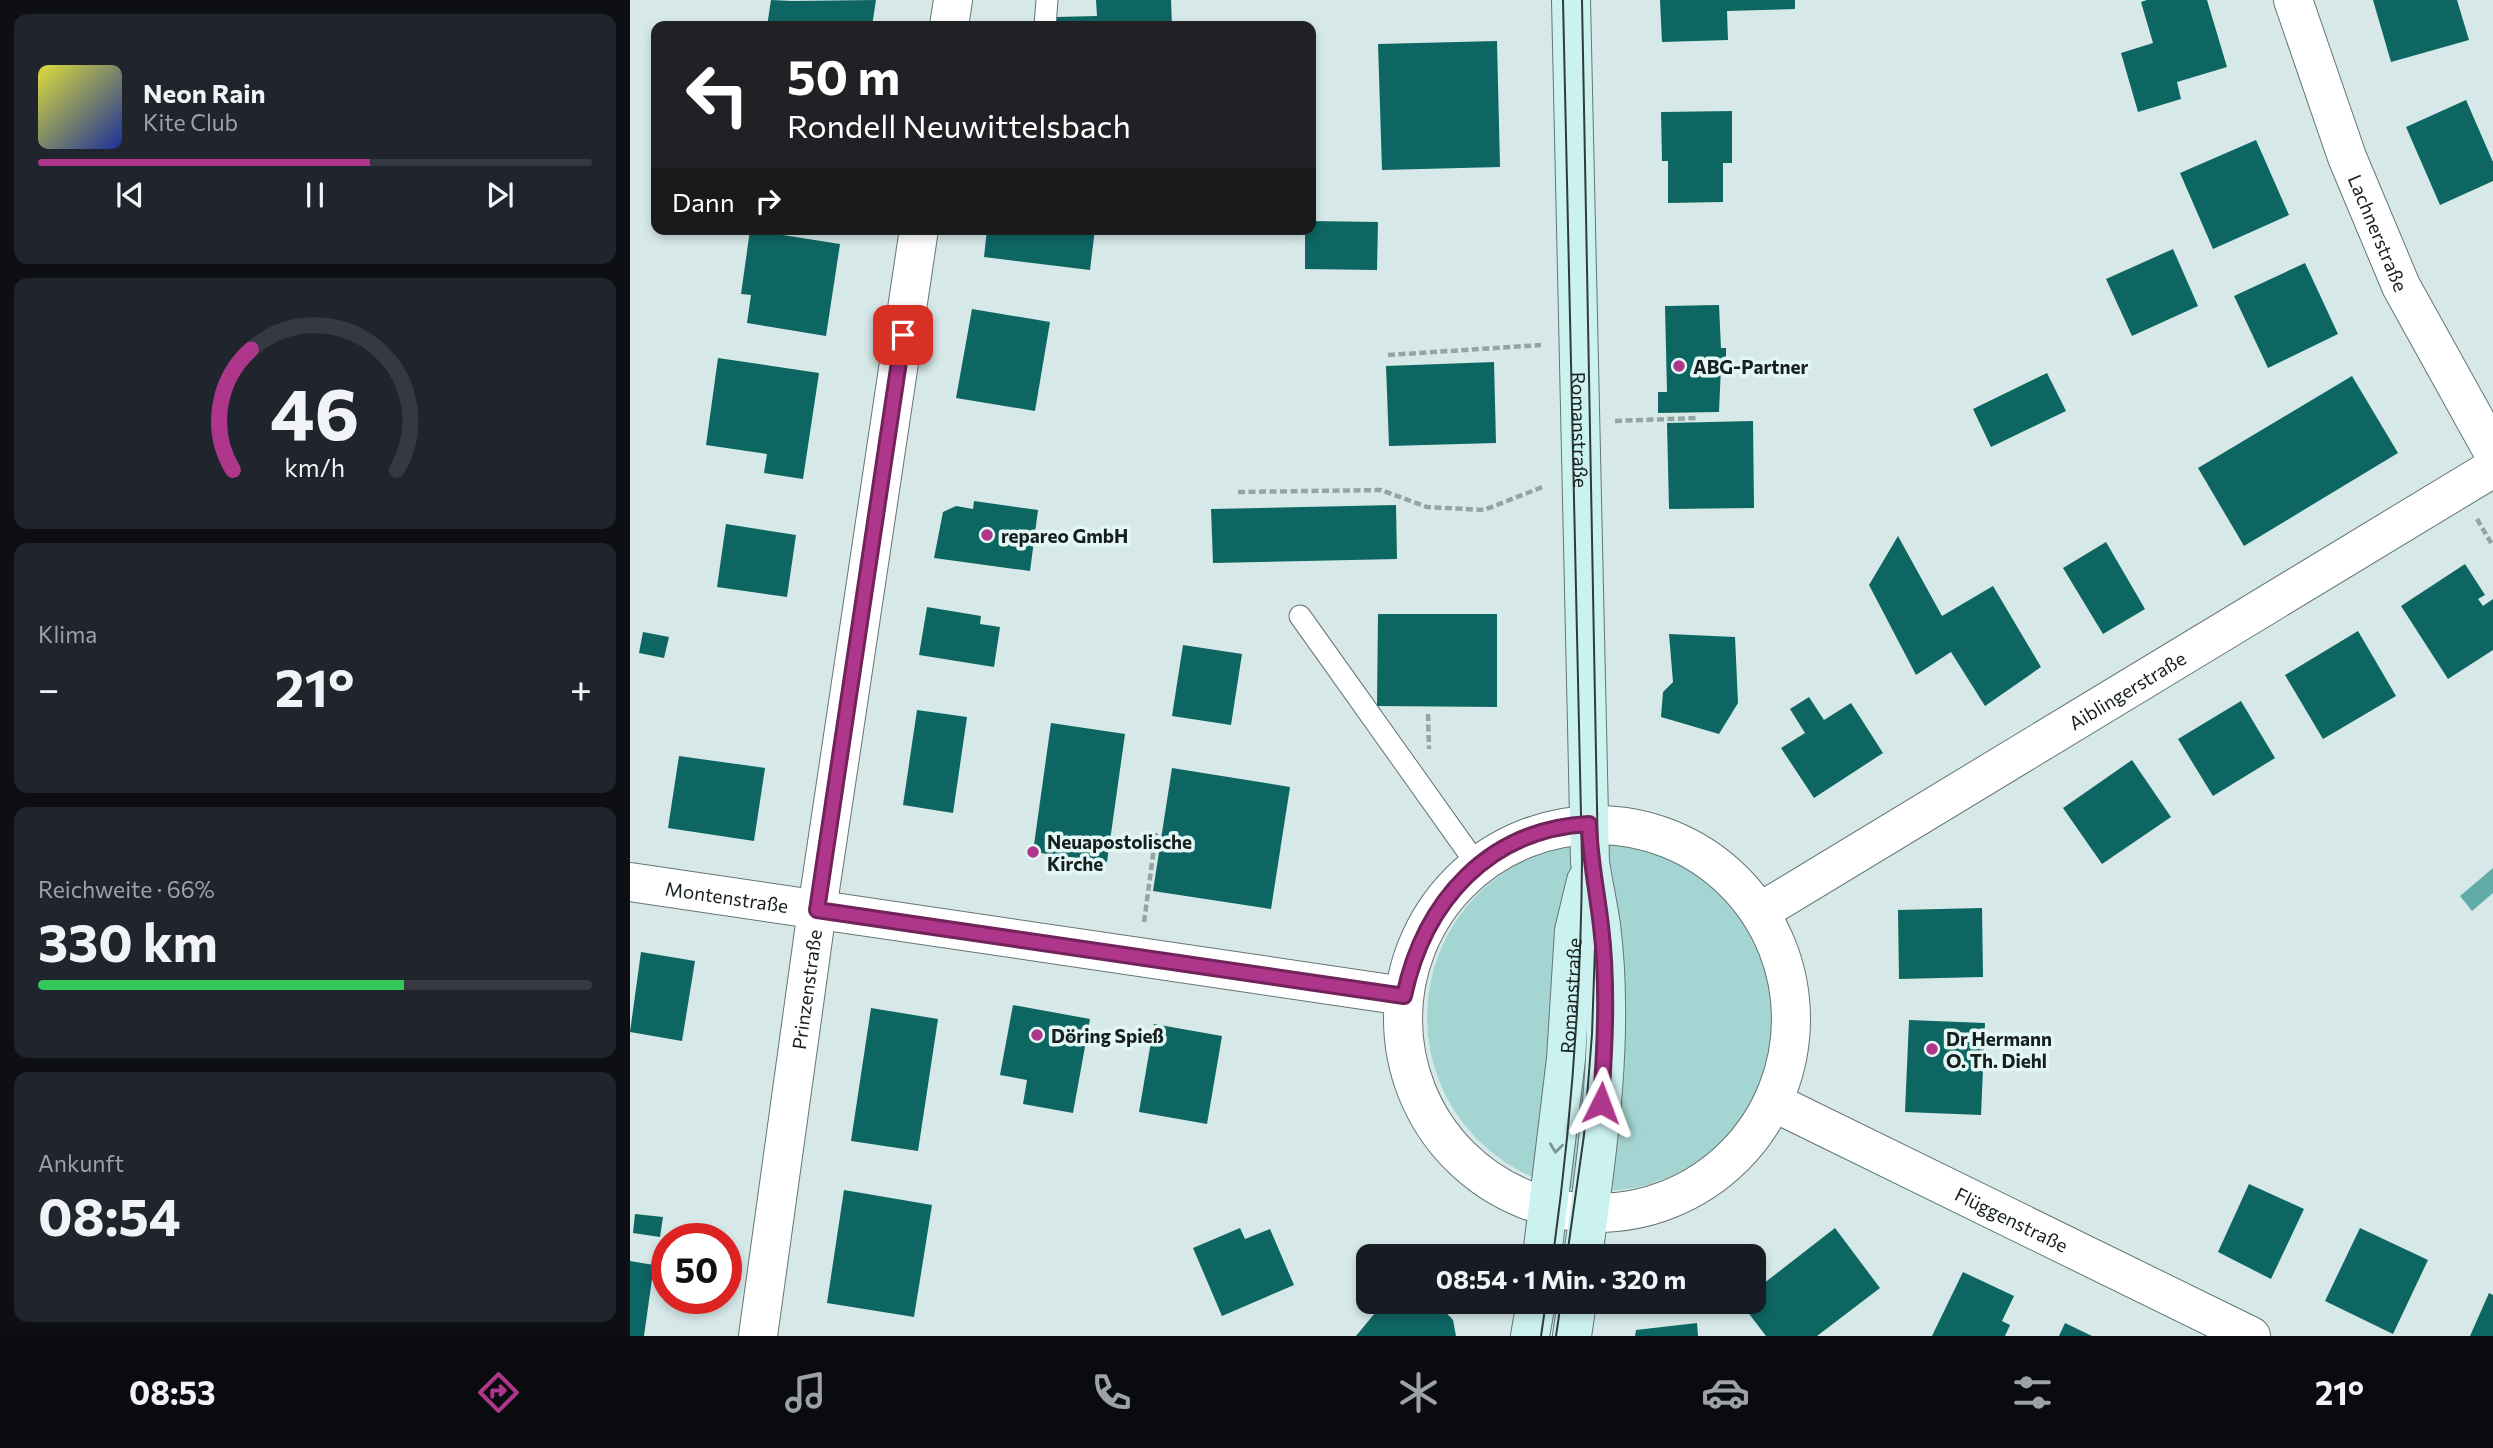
<!DOCTYPE html>
<html lang="de">
<head>
<meta charset="utf-8">
<style>
  :root { --surface:#171b24; --page:#20242c; --text:#f1f3f6; --muted:#9ea1a6; --line:#363941; --accent:#ae368b }
  body { margin:0; font-family:Commissioner,sans-serif; background:var(--page); color:var(--text); height:100vh; display:flex; flex-direction:column; font-size:26px; white-space:nowrap }
  * { box-sizing:border-box; margin:0 }
  p { font-size:23px; color:var(--muted) }
  .icon { flex:none; width:38px; height:38px; fill:none; stroke:currentColor; stroke-width:2; stroke-linecap:round; stroke-linejoin:round }
  .map { position:relative; flex:1; overflow:hidden }
  .sheet { display:flex; flex-direction:column; gap:14px; padding:14px; background:#0d0f14; width:630px }
  .sheet>* { flex:none }
  .guide { position:absolute; left:21px; top:21px; width:665px; height:214px; border-radius:14px; box-shadow:0 4px 10px #0003; background:#202124; color:#fff; overflow:hidden }
  .speed { position:absolute; left:21px; top:1223px; display:flex; gap:14px; font-size:35px; font-weight:700; text-align:center }
  .speed>* { display:grid; place-content:center; width:91px; height:91px; border-radius:50%; background:var(--surface); box-shadow:0 4px 10px #0003; line-height:1 }
  .speed .limit { border:10px solid #d22; background:#fff; color:#111 }
  .pin { position:absolute; display:grid; place-items:center; width:60px; height:60px; color:#fff; margin:-30px; border-radius:14px; box-shadow:0 4px 10px #0006 }
  .me { position:absolute; width:77px; margin:-38px; rotate:3deg; stroke-linejoin:round; filter:drop-shadow(0 0 5px #0008) }
  .turn { display:flex; align-items:center; gap:24px; height:147px; padding:0 21px; font-size:32px }
  .turn .icon { width:91px; height:91px; stroke-width:2.5 }
  .turn b { display:block; font-size:49px; line-height:60px }
  .then { display:flex; align-items:center; height:66px; padding:0 21px; background:#0003; gap:14px; font-size:26px }
  .big { font-size:52px; font-weight:700; line-height:1.1 }
  .sheet .widget { flex:1; display:flex; flex-direction:column; justify-content:center; gap:10px; min-width:0; padding:0 24px; border-radius:14px; background:var(--page) }
  .sheet .dial { align-items:center; gap:0 }
  .dial svg { height:182px; overflow:visible; fill:none; stroke:var(--line); stroke-width:7; stroke-linecap:round; text-anchor:middle }
  .dial text { fill:var(--text); stroke:none }
  .song { display:flex; align-items:center; gap:21px }
  .cover { width:84px; height:84px; border-radius:10px; background:linear-gradient(135deg,hsl(60 70% 55%),hsl(230 70% 35%)) }
  .played { height:7px; border-radius:4px; background:linear-gradient(90deg,var(--accent) 60%,var(--line) 60%) }
  .keys { display:flex; justify-content:space-around; direction:ltr }
  .heat { display:flex; justify-content:space-between; align-items:center; font-size:38px; direction:ltr }
  .charge { height:10px; border-radius:5px; background:linear-gradient(90deg,#34c759 66%,var(--line) 0) }
  .trip { position:absolute; left:726px; top:1244px; width:410px; height:70px; border-radius:14px; background:var(--surface); box-shadow:0 4px 10px #0003; font-weight:700; line-height:70px; text-align:center }
  .menu { display:flex; height:112px; justify-content:space-around; align-items:center; background:#090b0e; color:var(--muted) }
  .menu .icon { width:49px; height:49px }
  .menu .current { color:var(--accent) }
  .menu b { font-size:32px; color:var(--text) }
  main { display:flex; flex:1; min-height:0 }
  .map>svg:first-child { display:block }
  .green { fill:#a5d5d2 }
  .water { fill:#61aca8 }
  .building { fill:#0e6663 }
  .lines { fill:none; stroke-linecap:round; stroke-linejoin:round }
  .lane-casing { stroke:#647574; stroke-width:23 }
  .street-casing { stroke:#647574; stroke-width:40 }
  .secondary-casing { stroke:#647574; stroke-width:40 }
  .path { stroke:#95a4a3; stroke-width:4.5; stroke-dasharray:7 3.5; stroke-linecap:butt }
  .lane { stroke:#fff; stroke-width:21 }
  .street { stroke:#fff; stroke-width:38 }
  .secondary { stroke:#ccf2f0; stroke-width:38 }
  .tram { stroke:#323b3b; stroke-width:2 }
  .oneway { stroke:#7b9392 }
  .route-casing { stroke:#71235a; stroke-width:18 }
  .route { stroke:#ae368b; stroke-width:12 }
  .poi-dot { fill:#ae368b; stroke:#e3f7f5; stroke-width:2.5 }
  .labels { text-anchor:middle; dominant-baseline:central; stroke-width:7; stroke-linejoin:round; paint-order:stroke }
  .street-label { font-size:19px; fill:#171e1e; stroke:#e3f7f5 }
  .poi-label { font-size:19px; font-weight:bold; fill:#171e1e; stroke:#e3f7f5; text-anchor:start }
</style>
</head>
<body>
<main>
<section class="sheet">
<div class="widget">
<div class="song"><i class="cover"></i><div><b>Neon Rain</b><p>Kite Club</p></div></div>
<div class="played"></div>
<div class="keys"><svg class="icon" aria-label="previous" viewBox="0 0 24 24"><path d="M18 5L8 12l10 7zM5 5v14"/></svg><svg class="icon" aria-label="pause" viewBox="0 0 24 24"><path d="M8 5v14M16 5v14"/></svg><svg class="icon" aria-label="next" viewBox="0 0 24 24"><path d="M6 5l10 7-10 7zM19 5v14"/></svg></div>
</div>
<div class="widget dial"><svg viewBox="0 0 100 80">
<path d="M14 69A42 42 0 1 1 86 69"/>
<path d="M14 69A42 42 0 0 1 22 16" stroke="#ae368b"/>
<text x="50" y="56" font-size="32" font-weight="700">46</text>
<text x="50" y="72" font-size="11">km/h</text>
</svg></div>
<div class="widget"><p>Klima</p>
<div class="heat"><a>−</a><b class="big">21°</b><a>+</a></div>
</div>
<div class="widget"><p>Reichweite · 66%</p><b class="big">330 km</b><div class="charge"></div></div>
<div class="widget"><p>Ankunft</p><b class="big">08:54</b></div>
</section>
<div class="map">
<svg width="1863" height="1336" viewBox="0 0 1863 1336">
  <rect width="100%" height="100%" fill="#d6e9e8"/>
  <!-- green -->
  <circle class="green" cx="971" cy="1017" r="174"/>
  <!-- water -->
  <polygon class="water" points="1863,868 1863,893 1842,911 1830,896"/>
  <!-- building -->
  <g class="building">
    <polygon points="141,0 162,1 246,0 242,26 137,26"/>
    <polygon points="466,0 541,0 542,26 426,26 426,17 467,16"/>
    <polygon points="1030,0 1165,0 1165,9 1097,11 1098,40 1032,42"/>
    <polygon points="1517,0 1577,0 1597,67 1547,82 1551,99 1508,112 1491,53 1523,43 1511,2"/>
    <polygon points="1743,0 1827,0 1839,40 1761,62"/>
    <polygon points="867,41 870,167 752,170 748,44"/>
    <polygon points="1836,100 1863,162 1863,181 1810,205 1776,127"/>
    <polygon points="1102,111 1102,163 1093,163 1093,202 1038,203 1038,161 1032,161 1031,112"/>
    <polygon points="1626,140 1659,215 1583,249 1550,173"/>
    <polygon points="681,221 748,222 747,270 675,269 675,229 681,229"/>
    <polygon points="357,229 465,229 460,270 354,257"/>
    <polygon points="120,230 210,244 196,336 117,323 121,295 111,294"/>
    <polygon points="1543,249 1568,306 1502,336 1476,279"/>
    <polygon points="1675,263 1708,334 1638,368 1604,296"/>
    <polygon points="1089,305 1091,348 1096,348 1096,366 1091,366 1089,412 1028,413 1028,392 1037,392 1035,306"/>
    <polygon points="342,309 420,322 405,411 326,398"/>
    <polygon points="88,358 189,373 173,479 134,473 137,454 76,445"/>
    <polygon points="864,362 866,443 759,446 756,366"/>
    <polygon points="1417,373 1436,411 1361,447 1343,409"/>
    <polygon points="1722,376 1768,453 1614,546 1568,468"/>
    <polygon points="1123,421 1124,508 1039,509 1037,423"/>
    <polygon points="344,501 408,510 400,571 304,558 313,512 326,506 343,509"/>
    <polygon points="766,505 767,559 583,563 581,509"/>
    <polygon points="96,524 166,535 157,597 87,587"/>
    <polygon points="1268,536 1312,616 1363,586 1411,667 1355,706 1321,652 1286,675 1239,585"/>
    <polygon points="1476,542 1515,609 1473,634 1433,568"/>
    <polygon points="1835,564 1855,595 1848,599 1853,606 1863,599 1863,650 1818,679 1771,606"/>
    <polygon points="297,607 351,616 350,624 370,627 364,667 289,655"/>
    <polygon points="748,614 867,614 867,707 747,706"/>
    <polygon points="1728,631 1766,696 1693,739 1655,675"/>
    <polygon points="13,632 39,637 34,658 9,653"/>
    <polygon points="1039,634 1105,637 1108,703 1089,734 1031,717 1033,692 1043,682"/>
    <polygon points="553,645 612,654 601,725 542,716"/>
    <polygon points="1179,697 1194,720 1221,703 1253,753 1184,798 1151,748 1175,733 1160,709"/>
    <polygon points="1611,701 1645,758 1583,796 1548,739"/>
    <polygon points="287,710 337,717 323,813 273,805"/>
    <polygon points="421,723 495,734 477,862 403,852"/>
    <polygon points="49,756 135,768 124,841 38,828"/>
    <polygon points="1502,760 1541,817 1472,864 1433,808"/>
    <polygon points="542,768 660,787 641,909 523,891"/>
    <polygon points="1352,908 1353,977 1269,979 1268,910"/>
    <polygon points="11,952 65,961 52,1041 0,1032"/>
    <polygon points="383,1005 460,1019 443,1113 393,1104 397,1080 370,1075"/>
    <polygon points="241,1008 308,1019 288,1151 221,1141"/>
    <polygon points="1279,1020 1355,1023 1351,1115 1275,1112"/>
    <polygon points="524,1024 592,1036 577,1124 509,1112"/>
    <polygon points="1619,1184 1674,1209 1641,1279 1588,1252"/>
    <polygon points="214,1190 302,1205 284,1317 197,1303"/>
    <polygon points="5,1214 33,1217 30,1237 3,1233"/>
    <polygon points="610,1228 615,1239 640,1229 664,1285 592,1316 563,1248"/>
    <polygon points="1205,1228 1250,1288 1187,1336 1136,1336 1110,1302 1124,1302 1124,1291"/>
    <polygon points="1730,1228 1798,1260 1763,1334 1695,1301"/>
    <polygon points="0,1261 24,1265 14,1336 0,1336"/>
    <polygon points="1333,1272 1384,1296 1372,1321 1380,1325 1375,1336 1302,1336"/>
    <polygon points="1859,1293 1863,1295 1863,1336 1840,1336"/>
    <polygon points="754,1302 806,1302 823,1320 826,1336 726,1336"/>
    <polygon points="1067,1323 1068,1336 1005,1336 1006,1330"/>
    <polygon points="1435,1323 1462,1336 1429,1336"/>
  </g>
  <g class="lines">
    <!-- lane casing -->
    <g class="lane-casing">
      <g id="lane">
        <polyline points="415,26 417,0"/>
        <polyline points="670,616 848,866"/>
      </g>
    </g>
    <!-- street casing -->
    <g class="street-casing">
      <g id="street">
        <path id="s1" d="M1663,0l54,157 54,129 92,166"/>
        <polyline points="319,26 323,0"/>
        <circle cx="967" cy="1019" r="194"/>
        <path id="s2" d="M0,882l774,114"/>
        <path id="s3" d="M1130,912l733,-444"/>
        <path id="s4" d="M1143,1102l478,234"/>
        <path id="s5" d="M128,1336l59,-426 102,-681"/>
      </g>
    </g>
    <!-- secondary casing -->
    <g class="secondary-casing">
      <g id="secondary">
        <path id="s6" d="M941,0l19,862c3,21 8,42 11,63 14,109 -3,224 -18,331"/>
        <path id="s7" d="M912,1256l24,-197 8,-128 12,-50"/>
        <polyline points="900,1336 906,1302"/>
        <polyline points="942,1336 947,1302"/>
      </g>
    </g>
    <!-- path -->
    <g class="path">
      <polyline points="758,355 911,345"/>
      <polyline points="985,421 1068,418"/>
      <polyline points="608,492 751,490 797,507 854,510 915,486"/>
      <polyline points="1847,519 1863,546"/>
      <polyline points="798,714 799,749"/>
      <polyline points="514,922 526,833"/>
    </g>
    <!-- lane -->
    <use href="#lane" class="lane"/>
    <!-- street -->
    <use href="#street" class="street"/>
    <!-- secondary -->
    <use href="#secondary" class="secondary"/>
    <!-- tram -->
    <g class="tram">
      <path d="M923,1256c18,-131 28,-262 29,-395l-19,-861"/>
      <polyline points="937,1256 954,1135 962,1034 968,861 952,0"/>
      <polyline points="911,1336 916,1302"/>
      <polyline points="926,1336 931,1302"/>
    </g>
  </g>
  <!-- one-way arrows -->
  <defs><path id="oneway-chevron" d="M-2-3.5L2.5 0L-2 3.5" fill="none" stroke-width="1.6" stroke-linecap="round" stroke-linejoin="round" transform="scale(1.75)"/></defs>
  <use class="oneway" href="#oneway-chevron" transform="translate(926 1148) rotate(97)"/>
  <g class="lines">
    <!-- route casing -->
    <g class="route-casing">
      <path id="route" d="M273,335l-86,575 587,86c20,-94 84,-167 185,-172 1,35 8,67 12,102 7,58 4,119 0,177"/>
    </g>
    <!-- route -->
    <use href="#route" class="route"/>
  </g>
  <!-- markers -->
  <g class="poi-dot">
    <circle cx="1049" cy="366" r="7"/>
    <circle cx="357" cy="535" r="7"/>
    <circle cx="403" cy="852" r="7"/>
    <circle cx="407" cy="1035" r="7"/>
    <circle cx="1302" cy="1049" r="7"/>
  </g>
  <g class="labels">
    <!-- street labels -->
    <g class="street-label">
      <text stroke="none"><textPath href="#s1" startOffset="248">Lachnerstraße</textPath></text>
      <text stroke="none"><textPath href="#s6" startOffset="430">Romanstraße</textPath></text>
      <text stroke="none"><textPath href="#s3" startOffset="429">Aiblingerstraße</textPath></text>
      <text stroke="none"><textPath href="#s2" startOffset="98">Montenstraße</textPath></text>
      <text stroke="none"><textPath href="#s5" startOffset="350">Prinzenstraße</textPath></text>
      <text stroke="none"><textPath href="#s7" startOffset="262">Romanstraße</textPath></text>
      <text stroke="none"><textPath href="#s4" startOffset="266">Flüggenstraße</textPath></text>
    </g>
    <!-- poi labels -->
    <g class="poi-label">
      <text x="1063" y="366">ABG-Partner</text>
      <text x="371" y="535">repareo GmbH</text>
      <text x="417" y="841">Neuapostolische<tspan x="417" dy="22">Kirche</tspan></text>
      <text x="421" y="1035">Döring Spieß</text>
      <text x="1316" y="1038">Dr Hermann<tspan x="1316" dy="22">O. Th. Diehl</tspan></text>
    </g>
  </g>
</svg>
<div class="speed"><div class="limit">50</div></div>
<div class="pin" style="left:273px;top:335px;background:#d93025"><svg class="icon" aria-label="arrive" viewBox="0 0 24 24"><path d="M6 21V4h12l-3 4 3 4H6"/></svg></div>
<svg class="me" style="left:971px;top:1103px" viewBox="-20 -20 40 40"><path d="M0-17L14 15 0 8-14 15z" fill="#ae368b" stroke="#fff" stroke-width="4"/></svg>
<div class="trip">08:54 · 1 Min. · 320 m</div>
<div class="guide">
<div class="turn"><svg class="icon" aria-label="left" viewBox="0 0 24 24"><path d="M17 20v-9H6M10 6l-5 5 5 5"/></svg><div><b>50 m</b>Rondell Neuwittelsbach</div></div>
<div class="then">Dann<svg class="icon" aria-label="right" viewBox="0 0 24 24"><path d="M7 20v-9h11M14 6l5 5-5 5"/></svg></div>
</div>
</div>
</main>
<nav class="menu">
<b>08:53</b>
<svg class="icon current" aria-label="directions" viewBox="0 0 24 24"><path d="M12 3l9 9-9 9-9-9zM9 14v-3h6M13 9l2 2-2 2"/></svg>
<svg class="icon" aria-label="music" viewBox="0 0 24 24"><path d="M9 18V5l10-2v13"/><circle cx="6" cy="18" r="3"/><circle cx="16" cy="16" r="3"/></svg>
<svg class="icon" aria-label="phone" viewBox="0 0 24 24"><path d="M5 4h4l2 5-3 2q2 4 5 5l2-3 5 2v4C11 20 4 13 5 4z"/></svg>
<svg class="icon" aria-label="climate" viewBox="0 0 24 24"><path d="M12 3v18M4 7l16 10M4 17L20 7"/></svg>
<svg class="icon" aria-label="car" viewBox="0 0 24 24"><path d="M5 17H2v-5l4-1 3-4h7l3 4 3 1v5h-3M9 17h6M6 11h13"/><circle cx="7" cy="17" r="2"/><circle cx="17" cy="17" r="2"/></svg>
<svg class="icon" aria-label="filters" viewBox="0 0 24 24"><path d="M4 7h16M4 17h16"/><circle cx="9" cy="7" r="2"/><circle cx="15" cy="17" r="2"/></svg>
<b>21°</b>
</nav>
</body>
</html>
